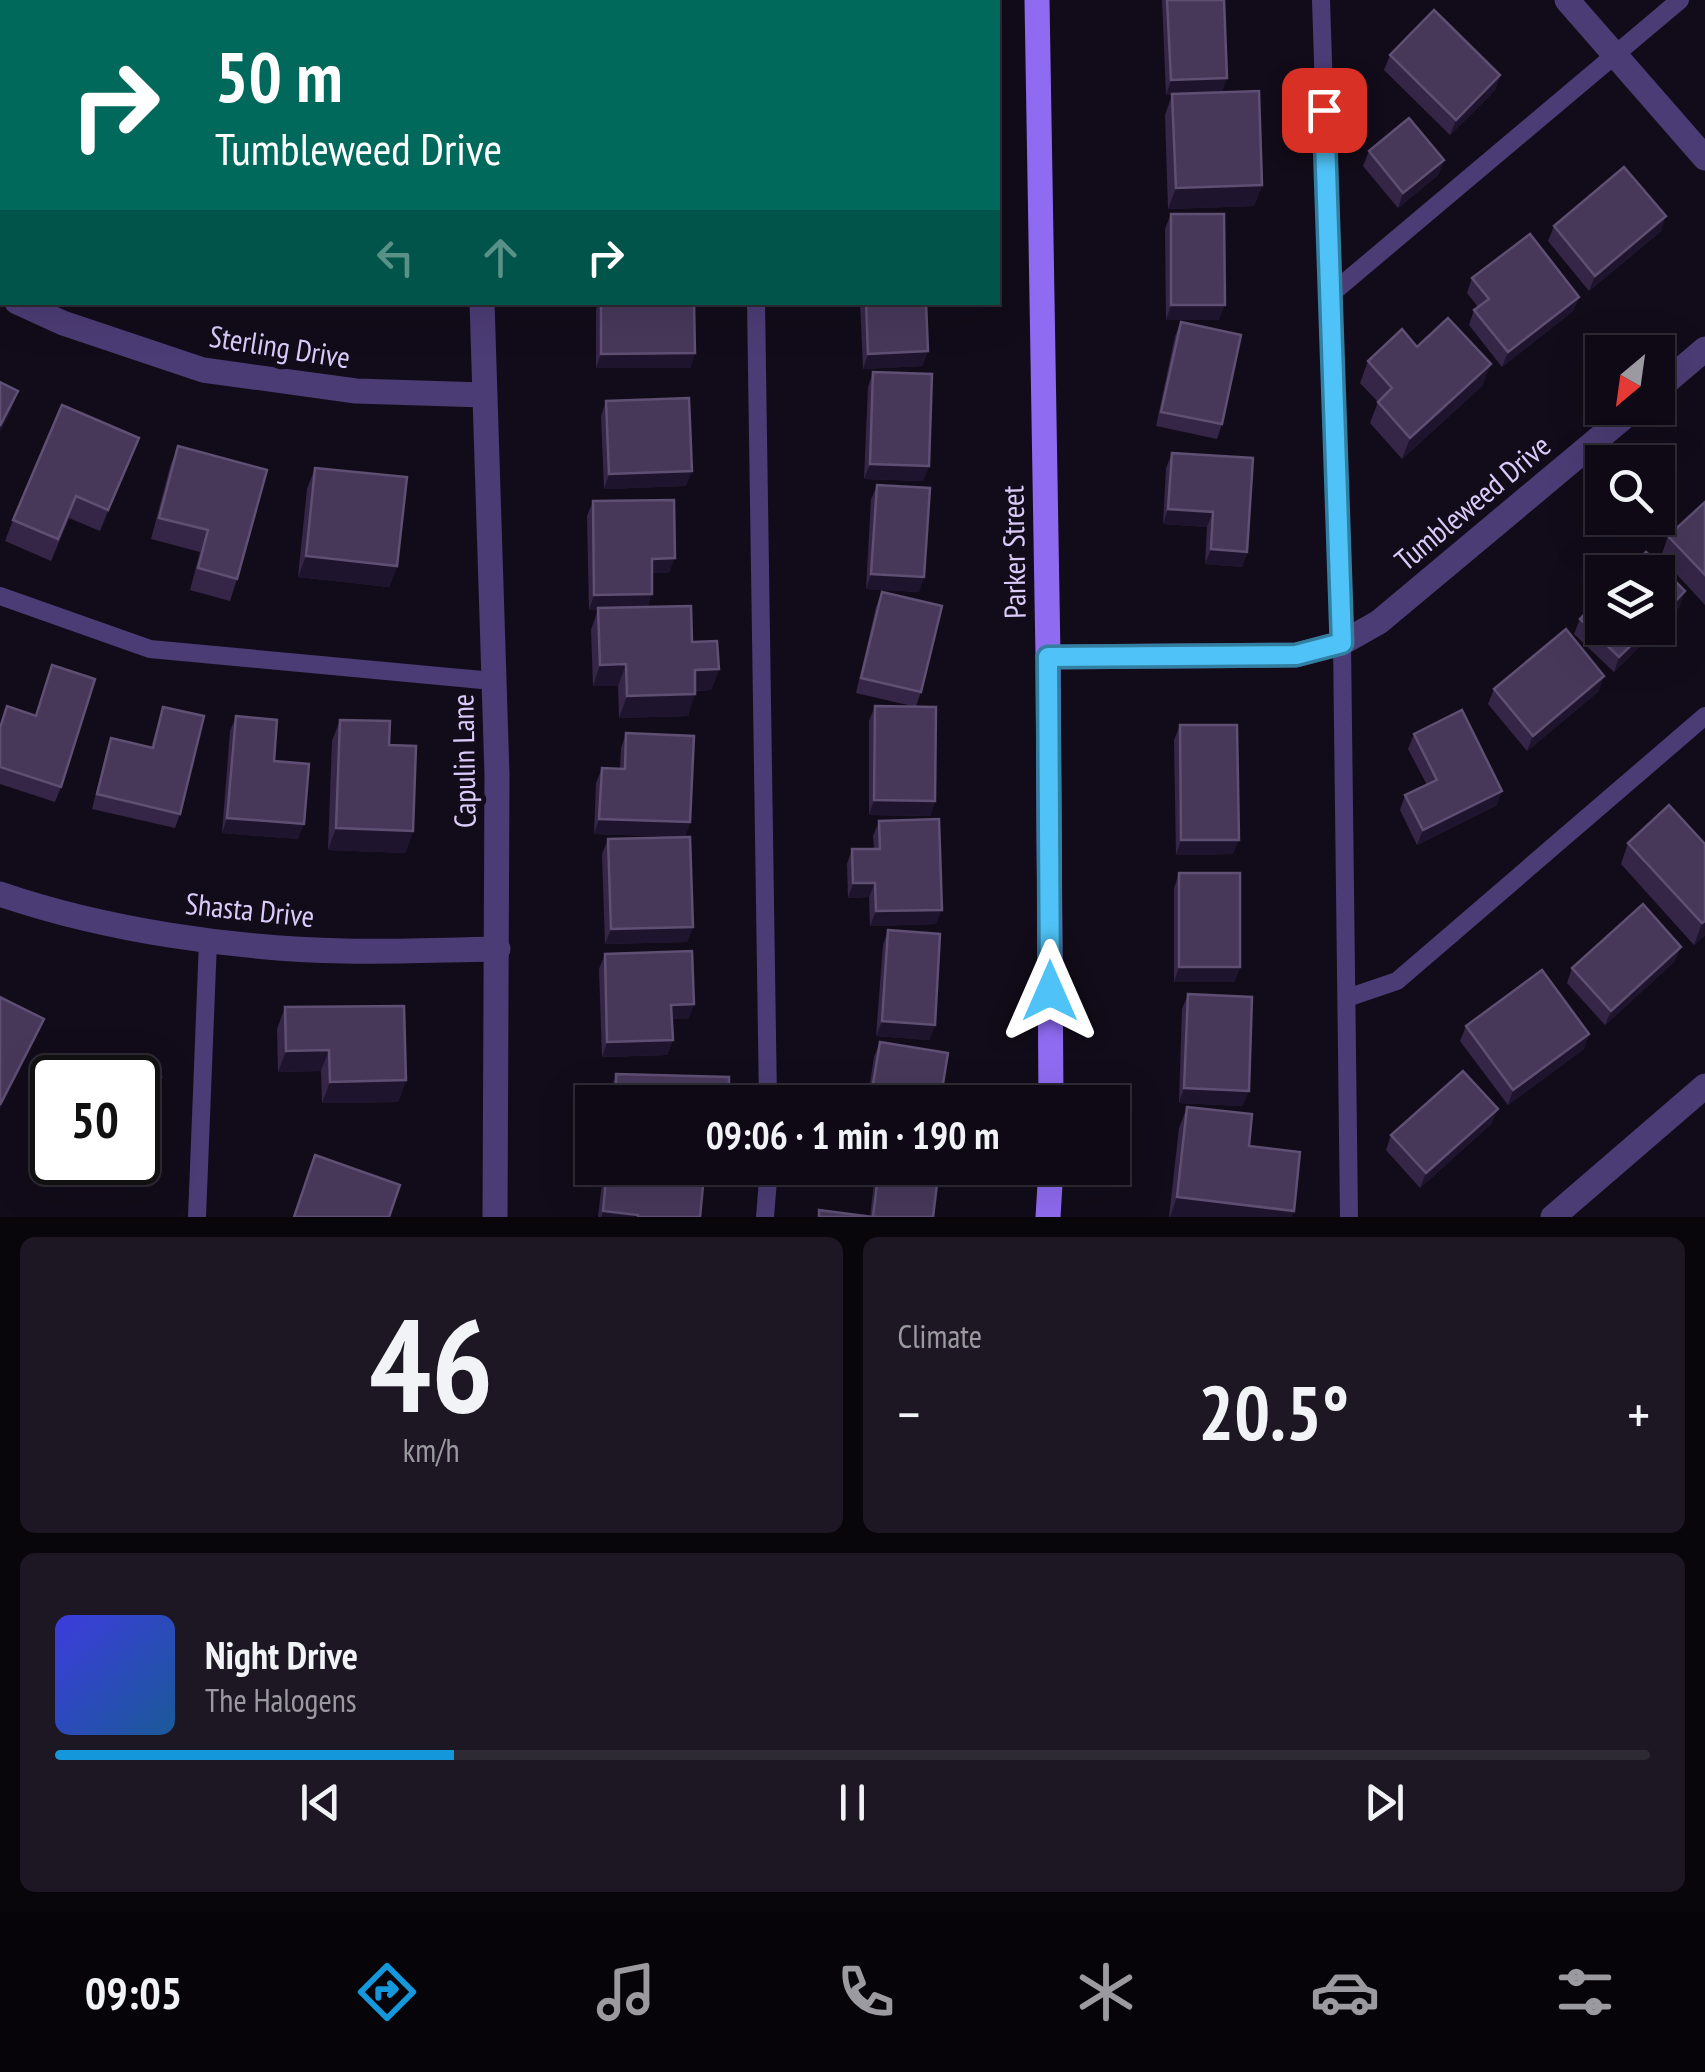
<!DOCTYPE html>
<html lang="en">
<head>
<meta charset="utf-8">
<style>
  :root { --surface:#0e0914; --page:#1c1722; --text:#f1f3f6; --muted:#9b9aa0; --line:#2e2a34; --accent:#1597dc }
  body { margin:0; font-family:"PT Sans Narrow",sans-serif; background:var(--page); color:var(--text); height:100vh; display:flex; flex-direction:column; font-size:38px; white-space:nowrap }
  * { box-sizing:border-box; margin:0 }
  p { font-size:32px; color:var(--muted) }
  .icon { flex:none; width:55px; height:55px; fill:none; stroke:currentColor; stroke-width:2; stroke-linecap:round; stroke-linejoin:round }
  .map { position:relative; height:1217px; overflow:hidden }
  .drawer { display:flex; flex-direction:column; gap:20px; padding:20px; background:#08050b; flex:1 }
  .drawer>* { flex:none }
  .hud { position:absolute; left:0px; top:0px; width:1000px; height:305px; box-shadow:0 10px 40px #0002,0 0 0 2px var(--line); background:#00695c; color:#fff; overflow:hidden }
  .needle { width:65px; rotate:209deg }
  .controls { position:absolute; left:1585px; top:335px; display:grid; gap:20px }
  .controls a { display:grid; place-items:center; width:90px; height:90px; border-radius:0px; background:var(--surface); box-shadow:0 10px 40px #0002,0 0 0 2px var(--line); font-size:50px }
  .speed { position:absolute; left:30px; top:1055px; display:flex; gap:20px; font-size:50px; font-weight:700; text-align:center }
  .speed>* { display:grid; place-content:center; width:130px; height:130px; border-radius:50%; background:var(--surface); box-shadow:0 10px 40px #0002,0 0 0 2px var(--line); line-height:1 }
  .speed .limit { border:5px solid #111; border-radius:15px; background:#fff; color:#111 }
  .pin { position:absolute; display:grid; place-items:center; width:85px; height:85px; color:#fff; margin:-42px; border-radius:20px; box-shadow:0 5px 15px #0006 }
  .me { position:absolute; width:110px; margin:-55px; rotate:0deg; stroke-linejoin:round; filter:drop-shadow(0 0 8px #0008) }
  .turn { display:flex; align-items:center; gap:35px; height:210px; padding:0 50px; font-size:45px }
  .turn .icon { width:130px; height:130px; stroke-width:2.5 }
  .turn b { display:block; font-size:70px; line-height:85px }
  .lanes { display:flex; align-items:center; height:95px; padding:0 50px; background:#0003; justify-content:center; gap:50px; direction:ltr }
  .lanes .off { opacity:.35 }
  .big { font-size:75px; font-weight:600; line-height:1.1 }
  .drawer .card { flex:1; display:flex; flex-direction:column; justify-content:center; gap:15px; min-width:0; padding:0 35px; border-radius:15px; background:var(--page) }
  .drawer .dial { align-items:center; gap:0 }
  .dial b { font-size:130px; line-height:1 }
  .song { display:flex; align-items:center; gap:30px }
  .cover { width:120px; height:120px; border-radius:15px; background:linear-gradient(135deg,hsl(240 70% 55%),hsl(210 70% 35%)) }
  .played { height:10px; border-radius:5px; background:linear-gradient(90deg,var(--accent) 25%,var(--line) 25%) }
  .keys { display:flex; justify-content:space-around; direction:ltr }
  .heat { display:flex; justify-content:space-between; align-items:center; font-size:55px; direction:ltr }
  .drawer .tiles { flex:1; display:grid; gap:20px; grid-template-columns:1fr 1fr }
  .card:last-child { grid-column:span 2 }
  .trip { position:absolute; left:575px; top:1085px; width:555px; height:100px; border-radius:0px; background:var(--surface); box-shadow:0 10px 40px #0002,0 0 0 2px var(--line); font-weight:600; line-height:100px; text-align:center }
  .menu { display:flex; height:160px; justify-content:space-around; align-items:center; background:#060408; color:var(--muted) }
  .menu .icon { width:70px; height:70px }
  .menu .current { color:var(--accent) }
  .menu b { font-size:45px; color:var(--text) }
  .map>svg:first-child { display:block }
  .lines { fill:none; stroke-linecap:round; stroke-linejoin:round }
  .service { stroke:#4c3c75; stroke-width:18 }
  .minor { stroke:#4c3c75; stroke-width:25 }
  .tertiary { stroke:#4c3c75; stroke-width:25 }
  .secondary { stroke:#8f6bf1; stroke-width:25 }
  .wall { fill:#352647 }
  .shaded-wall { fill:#1f142d }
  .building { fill:#47385a; stroke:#5e4f73; stroke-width:2.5 }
  .route-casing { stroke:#337fa1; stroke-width:25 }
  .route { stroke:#4fc3f7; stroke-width:18 }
  .labels { text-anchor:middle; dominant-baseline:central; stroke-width:10; stroke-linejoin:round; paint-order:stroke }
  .street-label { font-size:30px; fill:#dccbfa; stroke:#120c1a }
</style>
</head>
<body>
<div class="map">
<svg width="1705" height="1217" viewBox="0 0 1705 1217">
  <rect width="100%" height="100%" fill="#120c1a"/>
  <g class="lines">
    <!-- service -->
    <g class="service">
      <polyline points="39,0 44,2"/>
      <polyline points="752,0 752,2"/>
      <polyline points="1321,0 1342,643 1349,1217"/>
      <polyline points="1331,294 1680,0"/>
      <polyline points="756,302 768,1102"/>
      <polyline points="0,596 150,649 493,681"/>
      <polyline points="1347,998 1397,981 1705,716"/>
      <polyline points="197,1217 208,941"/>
      <polyline points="765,1217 769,1168"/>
    </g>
    <!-- minor -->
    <g class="minor">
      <polyline points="17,302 63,323 203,370 356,391 484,395"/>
      <polyline points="1658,389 1705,349"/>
      <polyline points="1048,657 1296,655 1342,643 1379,622 1635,408"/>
      <path d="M0,894c105,36 235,55 345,57 51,1 102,-1 153,-2"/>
    </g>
    <!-- tertiary -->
    <g class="tertiary">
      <polyline points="478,0 478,2"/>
      <polyline points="1567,0 1705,158"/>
      <polyline points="482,302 497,775 495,1217"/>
      <polyline points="1553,1217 1705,1086"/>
    </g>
    <!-- secondary -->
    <g class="secondary">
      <polyline points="1037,0 1048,657 1051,1102"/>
      <polyline points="1048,1217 1051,1168"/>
    </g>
  </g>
  <!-- wall -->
  <g class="wall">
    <polygon points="292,0 393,0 393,2 291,2"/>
    <polygon points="1162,0 1224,0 1222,92 1262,185 1254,206 1168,209 1165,115 1172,95 1166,95"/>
    <polygon points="1390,55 1500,75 1495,90 1450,135 1384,70"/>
    <polygon points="1369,151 1444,160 1438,175 1398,208 1363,166"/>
    <polygon points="1171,214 1219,320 1166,320 1165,229"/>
    <polygon points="1554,226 1661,231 1589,291 1548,241"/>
    <polygon points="1472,278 1579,297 1573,311 1502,367 1469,325 1474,310 1478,307 1467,293"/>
    <polygon points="598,302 694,302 695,353 690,368 596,368 596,310"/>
    <polygon points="860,302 926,302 928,351 922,366 863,369"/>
    <polygon points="1181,322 1222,424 1217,439 1156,426 1175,336"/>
    <polygon points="1417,347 1483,385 1402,459 1370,423 1378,402 1360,383 1368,361"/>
    <polygon points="873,372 929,466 923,481 864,479 868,387"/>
    <polygon points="606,401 686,486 604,489 601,416"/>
    <polygon points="178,446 237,579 230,601 190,590 200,552 151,539 170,467"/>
    <polygon points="1172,453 1247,552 1242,567 1205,564 1207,527 1163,524 1166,468"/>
    <polygon points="131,459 100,531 69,518 51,561 5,541 13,520"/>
    <polygon points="315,468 397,566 389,587 298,577 307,489"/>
    <polygon points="877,485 919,592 866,589 871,500"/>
    <polygon points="593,501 669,573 652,573 648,607 692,642 719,669 711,690 695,691 688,716 619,718 618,686 593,686 591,630 598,609 589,610 587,516"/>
    <polygon points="1705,502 1705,605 1661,557 1668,536"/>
    <polygon points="882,592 921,692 916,706 935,801 930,816 869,815 869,721 875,706 912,706 856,693 876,607"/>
    <polygon points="1680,606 1614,672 1574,634 1580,619"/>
    <polygon points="1494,689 1599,691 1527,751 1488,704"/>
    <polygon points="163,707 180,814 175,828 92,809 106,753 111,738 151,747"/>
    <polygon points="236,716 274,761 298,839 222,833 230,731"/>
    <polygon points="340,720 389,745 413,831 405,853 328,850 332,741"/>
    <polygon points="1180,725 1233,854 1176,855 1174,740"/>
    <polygon points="0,726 61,787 55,802 0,784"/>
    <polygon points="626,733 690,822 685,837 693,927 687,942 605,944 602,854 608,839 683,837 594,834 596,783 602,768 620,769 621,748"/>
    <polygon points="1414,734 1497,805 1417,845 1400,810 1405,795 1427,785 1408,749"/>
    <polygon points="879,821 936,924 870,926 869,897 848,898 847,864 852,849 874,849 873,836"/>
    <polygon points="1628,843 1705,844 1705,935 1694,945 1621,864"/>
    <polygon points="1179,873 1240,967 1234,982 1174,982 1174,888"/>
    <polygon points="888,930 935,1025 929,1040 876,1036 883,945"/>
    <polygon points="605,954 689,1019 672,1019 673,1040 667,1055 602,1057 599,969"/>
    <polygon points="1675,961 1605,1025 1567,983 1572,968"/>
    <polygon points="1188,994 1243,1106 1179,1103 1182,1009"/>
    <polygon points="285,1007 406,1080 398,1102 322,1103 321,1071 278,1072 277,1029"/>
    <polygon points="1466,1026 1584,1049 1508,1105 1460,1041"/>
    <polygon points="880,1042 940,1102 867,1102 874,1057"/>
    <polygon points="616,1074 729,1102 611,1102 611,1089"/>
    <polygon points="1187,1107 1249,1146 1294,1211 1291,1217 1169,1217 1179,1128"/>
    <polygon points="1492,1123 1420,1188 1386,1150 1391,1135"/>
    <polygon points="607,1168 700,1217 598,1217 602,1182"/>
    <polygon points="877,1168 939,1168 933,1217 870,1217 875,1174"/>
  </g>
  <!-- shaded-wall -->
  <g class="shaded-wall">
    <polygon points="1500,75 1495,90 1450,135 1456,120"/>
    <polygon points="1227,78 1222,93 1166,95 1171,80"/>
    <polygon points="1444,160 1438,175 1398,208 1403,193"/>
    <polygon points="1262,185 1254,206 1168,209 1176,188"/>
    <polygon points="1666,216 1661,231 1589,291 1595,276"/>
    <polygon points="1579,297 1573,311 1502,367 1508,352"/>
    <polygon points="1171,305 1225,305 1219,320 1166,320"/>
    <polygon points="928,351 922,366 863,369 868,354"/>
    <polygon points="695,353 690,368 596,368 601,354"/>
    <polygon points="1491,364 1483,385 1402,459 1410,438"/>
    <polygon points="18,391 10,413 0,432 0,426"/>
    <polygon points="139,438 131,459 100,531 108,510"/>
    <polygon points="870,464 929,466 923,481 864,479"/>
    <polygon points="692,471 686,486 604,489 609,474"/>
    <polygon points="1168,509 1213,512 1207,527 1163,524"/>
    <polygon points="1211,549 1247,552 1242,567 1205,564"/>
    <polygon points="306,556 397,566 389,587 298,577"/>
    <polygon points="675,558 669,573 646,573 652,559"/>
    <polygon points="871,574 924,577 919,592 866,589"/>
    <polygon points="1685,591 1680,606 1614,672 1619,657 1649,628 1658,628 1658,619"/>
    <polygon points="652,594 647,609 589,610 594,595"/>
    <polygon points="626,664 618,686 593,686 600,665"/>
    <polygon points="719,669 711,690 687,691 695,670"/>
    <polygon points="1604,676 1599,691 1527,751 1533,736"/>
    <polygon points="695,694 688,716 619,718 627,696"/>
    <polygon points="1502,791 1497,805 1417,845 1423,830"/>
    <polygon points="874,800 935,801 930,816 869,815"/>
    <polygon points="227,818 304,824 298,839 222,833"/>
    <polygon points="599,819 690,822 685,837 594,834"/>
    <polygon points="336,828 413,831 405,853 328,850"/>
    <polygon points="1181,840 1239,840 1233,854 1176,855"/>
    <polygon points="853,883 875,883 869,897 848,898"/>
    <polygon points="942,910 936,924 870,926 876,911"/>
    <polygon points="1705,921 1705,935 1694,945 1702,923"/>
    <polygon points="693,927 687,942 605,944 611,929"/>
    <polygon points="1681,947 1675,961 1605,1025 1611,1011"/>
    <polygon points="1179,967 1240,967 1234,982 1174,982"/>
    <polygon points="694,1004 689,1019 666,1019 671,1005"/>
    <polygon points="44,1019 38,1034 0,1109 0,1105"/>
    <polygon points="882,1021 935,1025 929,1040 876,1036"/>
    <polygon points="1589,1034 1584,1049 1508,1105 1513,1090"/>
    <polygon points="673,1040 667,1055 602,1057 607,1042"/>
    <polygon points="329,1050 321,1071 278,1072 286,1051"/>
    <polygon points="406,1080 398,1102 322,1103 330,1082"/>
    <polygon points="1184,1088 1249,1091 1243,1106 1179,1103"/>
    <polygon points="1498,1109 1492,1123 1420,1188 1426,1173"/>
    <polygon points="1177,1197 1294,1211 1291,1217 1170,1217"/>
    <polygon points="603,1211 638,1215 637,1217 601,1217"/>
  </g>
  <!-- building -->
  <g class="building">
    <polygon points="0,0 6,0 11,2 2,2 2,51 0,55"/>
    <polygon points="349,0 393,0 393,2 358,2"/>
    <rect x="588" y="0" width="114" height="2"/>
    <rect x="854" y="0" width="76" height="2"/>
    <polygon points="1167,0 1224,0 1227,78 1171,80"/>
    <polygon points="1434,10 1500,75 1456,120 1390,55"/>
    <polygon points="0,63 2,64 2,147 0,147"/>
    <polygon points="1259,91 1262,185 1176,188 1172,94"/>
    <polygon points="1409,118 1444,160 1403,193 1369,151"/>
    <polygon points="1624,167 1666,216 1595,276 1554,226"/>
    <polygon points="1171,214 1224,214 1225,305 1171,305"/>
    <polygon points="1530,234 1579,297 1508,352 1474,310 1489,299 1472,278"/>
    <polygon points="601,302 694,302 695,353 601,354"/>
    <polygon points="866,302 926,302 928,351 868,354"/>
    <polygon points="1448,318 1491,364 1410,438 1378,402 1392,388 1368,361 1402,329 1417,347"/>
    <polygon points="1181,322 1241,335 1222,424 1161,412"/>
    <polygon points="873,372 932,374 929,466 870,464"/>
    <polygon points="0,382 18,391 0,426"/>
    <polygon points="689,398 692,471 609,474 606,401"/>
    <polygon points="62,405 139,438 108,510 76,496 58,539 13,520"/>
    <polygon points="178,446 267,470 237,579 198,568 208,530 159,518"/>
    <polygon points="1172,453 1253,458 1247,552 1211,549 1213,512 1168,509"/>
    <polygon points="315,468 407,477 397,566 306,556"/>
    <polygon points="877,485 930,488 924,577 871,574"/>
    <polygon points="674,500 675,558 652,559 652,594 594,595 593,501"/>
    <polygon points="1705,502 1705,575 1668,536"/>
    <polygon points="1646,552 1685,591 1658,619 1658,572 1626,572"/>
    <polygon points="882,592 942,606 921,692 861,678"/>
    <polygon points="1602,596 1602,628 1649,628 1619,657 1580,619"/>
    <polygon points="691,606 692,642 717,641 719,669 695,670 695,694 627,696 626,664 600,665 598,608"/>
    <polygon points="1566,629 1604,676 1533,736 1494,689"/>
    <polygon points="52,665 95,679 61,787 0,767 0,728 7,706 36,716"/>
    <polygon points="875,706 936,707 935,801 874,800"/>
    <polygon points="163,707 204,716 180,814 97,794 111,738 153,748"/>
    <polygon points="1462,710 1502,791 1423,830 1405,795 1437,780 1414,734"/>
    <polygon points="236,716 277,720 274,761 309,764 304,824 227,818"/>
    <polygon points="340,720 390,721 389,745 416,746 413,831 336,828"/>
    <polygon points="1180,725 1237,725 1239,840 1181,840"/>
    <polygon points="626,733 694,736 690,822 599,819 602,768 625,769"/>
    <polygon points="1669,805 1705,844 1705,921 1702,923 1628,843"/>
    <polygon points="939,819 942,910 876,911 875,883 853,883 852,849 880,849 879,821"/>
    <polygon points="690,837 693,927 611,929 608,839"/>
    <rect x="1179" y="873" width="61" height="94"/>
    <polygon points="1643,904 1681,947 1611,1011 1572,968"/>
    <polygon points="888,930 940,934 935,1025 882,1021"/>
    <polygon points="692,951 694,1004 671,1005 673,1040 607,1042 605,954"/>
    <polygon points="1542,970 1589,1034 1513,1090 1466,1026"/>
    <polygon points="1188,994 1252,997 1249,1091 1184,1088"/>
    <polygon points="0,997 44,1019 0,1105"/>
    <polygon points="404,1006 406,1080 330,1082 329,1050 286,1051 285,1007"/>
    <polygon points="880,1042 948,1053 940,1102 870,1102"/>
    <polygon points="145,1068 161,1077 138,1119 138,1082"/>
    <polygon points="1463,1071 1498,1109 1426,1173 1391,1135"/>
    <polygon points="616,1074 729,1077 729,1102 616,1102"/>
    <polygon points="1187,1107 1252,1114 1249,1146 1300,1152 1294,1211 1177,1197"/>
    <polygon points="315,1155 400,1185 389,1217 294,1217"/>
    <polygon points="607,1168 704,1176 700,1217 638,1217 638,1215 603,1211"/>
    <polygon points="879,1168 939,1168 933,1217 873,1217"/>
    <polygon points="819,1210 873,1217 819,1217"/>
  </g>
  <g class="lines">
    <!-- route casing -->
    <g class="route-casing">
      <polyline id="route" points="1050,991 1048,657 1296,655 1342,643 1324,110"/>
    </g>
    <!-- route -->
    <use href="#route" class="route"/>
  </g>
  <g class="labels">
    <!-- street labels -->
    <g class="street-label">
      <text transform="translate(280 346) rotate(9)">Sterling Drive</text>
      <text transform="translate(1472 502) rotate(-40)">Tumbleweed Drive</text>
      <text transform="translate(1013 552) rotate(-91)">Parker Street</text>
      <text transform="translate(463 761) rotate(-91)">Capulin Lane</text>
      <text transform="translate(250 909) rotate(6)">Shasta Drive</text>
    </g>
  </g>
</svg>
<div class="controls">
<a><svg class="needle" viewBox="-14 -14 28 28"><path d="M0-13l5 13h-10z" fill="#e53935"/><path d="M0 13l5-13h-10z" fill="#9b9aa0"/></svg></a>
<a><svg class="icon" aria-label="search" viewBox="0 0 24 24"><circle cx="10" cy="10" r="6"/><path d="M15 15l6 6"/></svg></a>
<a><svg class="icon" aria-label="layers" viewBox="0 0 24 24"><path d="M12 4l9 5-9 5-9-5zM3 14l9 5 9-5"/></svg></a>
</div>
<div class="speed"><div class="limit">50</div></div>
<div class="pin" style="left:1324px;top:110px;background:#d93025"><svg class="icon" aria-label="arrive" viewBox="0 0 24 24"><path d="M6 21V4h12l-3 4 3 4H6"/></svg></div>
<svg class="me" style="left:1050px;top:991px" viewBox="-20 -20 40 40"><path d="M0-17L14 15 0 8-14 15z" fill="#4fc3f7" stroke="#fff" stroke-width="4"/></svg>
<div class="trip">09:06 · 1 min · 190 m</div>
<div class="hud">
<div class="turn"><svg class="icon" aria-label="right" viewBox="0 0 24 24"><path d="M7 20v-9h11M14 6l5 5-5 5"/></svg><div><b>50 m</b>Tumbleweed Drive</div></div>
<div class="lanes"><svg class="icon off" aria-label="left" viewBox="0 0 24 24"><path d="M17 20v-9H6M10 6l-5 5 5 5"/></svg><svg class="icon off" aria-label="ahead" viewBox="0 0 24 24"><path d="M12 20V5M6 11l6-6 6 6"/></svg><svg class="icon" aria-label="right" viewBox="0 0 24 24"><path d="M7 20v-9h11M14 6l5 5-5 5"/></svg></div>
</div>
</div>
<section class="drawer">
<div class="tiles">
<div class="card dial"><b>46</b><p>km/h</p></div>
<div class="card"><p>Climate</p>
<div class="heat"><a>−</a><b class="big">20.5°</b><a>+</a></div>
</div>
<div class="card">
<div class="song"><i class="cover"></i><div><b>Night Drive</b><p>The Halogens</p></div></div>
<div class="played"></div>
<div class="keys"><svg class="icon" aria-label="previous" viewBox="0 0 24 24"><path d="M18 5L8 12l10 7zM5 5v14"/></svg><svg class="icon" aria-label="pause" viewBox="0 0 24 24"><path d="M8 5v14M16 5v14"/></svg><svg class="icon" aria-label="next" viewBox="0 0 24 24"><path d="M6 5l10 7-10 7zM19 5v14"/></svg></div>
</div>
</div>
</section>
<nav class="menu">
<b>09:05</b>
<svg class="icon current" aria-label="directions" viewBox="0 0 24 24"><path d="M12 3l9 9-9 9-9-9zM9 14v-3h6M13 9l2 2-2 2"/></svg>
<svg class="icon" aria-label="music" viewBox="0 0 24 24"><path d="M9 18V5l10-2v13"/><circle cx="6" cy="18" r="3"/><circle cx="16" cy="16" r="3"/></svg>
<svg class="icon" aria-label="phone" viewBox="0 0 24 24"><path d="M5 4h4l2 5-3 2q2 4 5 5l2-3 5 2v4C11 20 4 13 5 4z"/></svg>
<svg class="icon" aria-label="climate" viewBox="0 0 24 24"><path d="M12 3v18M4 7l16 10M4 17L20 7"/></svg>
<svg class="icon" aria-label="car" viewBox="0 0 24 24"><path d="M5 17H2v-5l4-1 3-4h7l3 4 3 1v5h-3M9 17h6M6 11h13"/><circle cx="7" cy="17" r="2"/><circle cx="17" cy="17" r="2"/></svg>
<svg class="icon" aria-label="filters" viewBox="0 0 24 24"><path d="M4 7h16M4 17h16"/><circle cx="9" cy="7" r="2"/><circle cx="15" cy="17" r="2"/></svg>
</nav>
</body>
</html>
